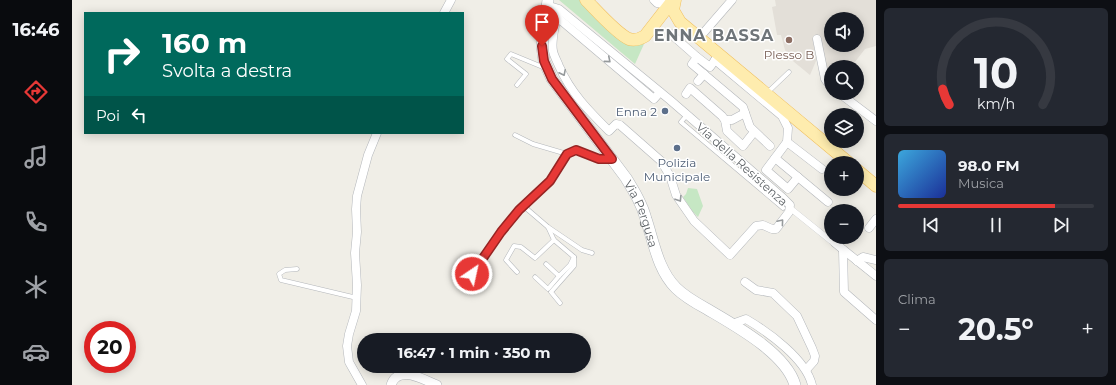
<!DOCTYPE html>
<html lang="it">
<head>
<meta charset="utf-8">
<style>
  :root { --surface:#171b24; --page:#242831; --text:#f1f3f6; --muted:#9ea1a6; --line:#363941; --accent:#e73836 }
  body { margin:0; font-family:Montserrat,sans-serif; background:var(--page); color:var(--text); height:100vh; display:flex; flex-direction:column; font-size:15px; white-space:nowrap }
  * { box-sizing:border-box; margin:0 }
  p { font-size:13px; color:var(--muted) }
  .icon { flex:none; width:22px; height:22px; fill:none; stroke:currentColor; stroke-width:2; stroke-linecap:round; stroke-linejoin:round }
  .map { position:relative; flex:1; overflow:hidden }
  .details { display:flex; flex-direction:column; gap:8px; padding:8px; background:#0d0f14; width:240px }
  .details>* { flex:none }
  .banner { position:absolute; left:12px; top:12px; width:380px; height:122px; border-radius:0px; box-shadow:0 2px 10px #0003; background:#00695c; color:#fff; overflow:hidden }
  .buttons { position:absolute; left:752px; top:12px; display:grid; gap:8px }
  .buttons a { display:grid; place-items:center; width:40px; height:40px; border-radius:50%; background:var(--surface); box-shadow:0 2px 10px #0003; font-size:20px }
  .speed { position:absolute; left:12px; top:321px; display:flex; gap:8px; font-size:20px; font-weight:700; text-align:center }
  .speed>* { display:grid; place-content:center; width:52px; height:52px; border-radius:50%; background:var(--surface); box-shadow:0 2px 10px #0003; line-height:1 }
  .speed .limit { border:6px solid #d22; background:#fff; color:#111 }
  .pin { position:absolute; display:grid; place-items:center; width:34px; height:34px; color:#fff; margin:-41px -17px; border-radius:50% 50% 50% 0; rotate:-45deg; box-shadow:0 0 4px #0007 }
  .pin .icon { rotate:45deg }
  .me { position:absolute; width:44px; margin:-22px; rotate:34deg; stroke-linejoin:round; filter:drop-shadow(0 0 3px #0008) }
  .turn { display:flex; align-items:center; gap:14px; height:84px; padding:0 12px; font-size:18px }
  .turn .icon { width:52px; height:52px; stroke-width:2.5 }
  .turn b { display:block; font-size:28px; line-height:34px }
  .then { display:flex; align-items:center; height:38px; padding:0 12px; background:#0003; gap:8px; font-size:15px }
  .big { font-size:30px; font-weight:700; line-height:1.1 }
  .details .card { flex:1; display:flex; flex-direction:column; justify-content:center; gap:6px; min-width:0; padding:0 14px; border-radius:6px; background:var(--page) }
  .details .dial { align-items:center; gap:0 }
  .dial svg { height:104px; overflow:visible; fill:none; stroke:var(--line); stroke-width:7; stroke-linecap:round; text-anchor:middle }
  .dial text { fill:var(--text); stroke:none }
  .song { display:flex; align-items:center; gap:12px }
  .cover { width:48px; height:48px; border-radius:6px; background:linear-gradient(135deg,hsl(200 70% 55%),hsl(230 70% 35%)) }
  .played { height:4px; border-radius:2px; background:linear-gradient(90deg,var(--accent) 80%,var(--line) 80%) }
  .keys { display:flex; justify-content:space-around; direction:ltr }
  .heat { display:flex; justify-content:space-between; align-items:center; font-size:22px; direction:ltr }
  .trip { position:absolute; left:285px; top:333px; width:234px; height:40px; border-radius:20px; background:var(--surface); box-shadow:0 2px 10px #0003; font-weight:700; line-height:40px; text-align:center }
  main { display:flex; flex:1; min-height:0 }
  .tabs { display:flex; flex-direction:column; width:72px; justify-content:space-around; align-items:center; background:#090b0e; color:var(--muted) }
  .tabs .icon { width:28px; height:28px }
  .tabs .current { color:var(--accent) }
  .tabs b { font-size:18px; color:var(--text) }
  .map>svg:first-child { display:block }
  .education { fill:#e3dfd8; fill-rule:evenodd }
  .green { fill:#c6e7c4 }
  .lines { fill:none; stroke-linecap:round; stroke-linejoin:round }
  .service-casing { stroke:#b4b7bb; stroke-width:5 }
  .pedestrian-casing { stroke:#b4b7bb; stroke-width:6 }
  .minor-casing { stroke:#b4b7bb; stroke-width:9 }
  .tertiary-casing { stroke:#b4b7bb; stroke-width:10 }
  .secondary-casing { stroke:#b3b7bb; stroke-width:12 }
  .primary-casing { stroke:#f0bf60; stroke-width:13 }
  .service { stroke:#fff; stroke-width:4 }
  .pedestrian { stroke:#fff; stroke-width:5.5 }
  .minor { stroke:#fff; stroke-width:8 }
  .tertiary { stroke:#fff; stroke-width:9 }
  .secondary { stroke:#fff; stroke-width:11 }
  .primary { stroke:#feecae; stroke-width:12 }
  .oneway { stroke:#969a9c }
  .route-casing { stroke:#962423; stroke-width:10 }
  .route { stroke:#e73836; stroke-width:7 }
  .education-dot { fill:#8d6e63; stroke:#fff; stroke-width:1.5 }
  .service-dot { fill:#5c6f8a; stroke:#fff; stroke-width:1.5 }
  .labels { text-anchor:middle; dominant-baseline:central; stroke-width:3; stroke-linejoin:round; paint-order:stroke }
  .education-label { font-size:12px; fill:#785e54; stroke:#fff }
  .service-label { font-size:12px; fill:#4e5e75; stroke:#fff; text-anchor:end }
  .street-label { font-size:12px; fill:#5e6367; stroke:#fff }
  .district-label { font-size:16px; font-weight:bold; letter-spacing:1px; fill:#6f7579; stroke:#fff }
</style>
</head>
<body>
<main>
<nav class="tabs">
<b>16:46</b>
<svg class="icon current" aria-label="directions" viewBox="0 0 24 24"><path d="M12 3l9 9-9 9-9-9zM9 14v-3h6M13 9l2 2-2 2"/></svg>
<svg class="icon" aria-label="music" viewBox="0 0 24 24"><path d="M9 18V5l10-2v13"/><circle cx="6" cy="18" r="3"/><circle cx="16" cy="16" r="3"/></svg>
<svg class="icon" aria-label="phone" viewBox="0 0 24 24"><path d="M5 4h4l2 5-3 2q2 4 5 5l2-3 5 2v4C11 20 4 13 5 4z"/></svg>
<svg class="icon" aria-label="climate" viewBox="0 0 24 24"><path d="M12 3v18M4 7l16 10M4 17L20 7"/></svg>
<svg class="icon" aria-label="car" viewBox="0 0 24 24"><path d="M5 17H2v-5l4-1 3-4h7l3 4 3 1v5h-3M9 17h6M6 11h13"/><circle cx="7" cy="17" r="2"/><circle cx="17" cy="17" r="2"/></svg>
</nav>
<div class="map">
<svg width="804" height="385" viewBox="0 0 804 385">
  <rect width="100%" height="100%" fill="#f0eee7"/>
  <!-- education -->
  <path class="education" d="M703,0h101v46l-11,3 -14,18h-20v13l-3,-6 -5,-25 -10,-10 3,22 -6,14 -22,-18 -3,-7 -4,-15h-4l-5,-28 4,-1zM759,19h26v26h-26z"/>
  <!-- green -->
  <g class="green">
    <polygon points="487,0 509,0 563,45 572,44 563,64"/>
    <polygon points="616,188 625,189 631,206 626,217 621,212 611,197 614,194"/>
  </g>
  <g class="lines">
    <!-- service casing -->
    <g class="service-casing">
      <g id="service">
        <polyline points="445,85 454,74 435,59 439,54 473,68"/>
        <polyline points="696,92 717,72"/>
        <polyline points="615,115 609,122 711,208"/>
        <polyline points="443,135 461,144 495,154"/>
        <polyline points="476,227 510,250 520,253"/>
        <polyline points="474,264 487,276 498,265 502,257"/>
        <polyline points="225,269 213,270 207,274 209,280 285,298"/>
        <polyline points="445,272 434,260 442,246 449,247 463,258 482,240"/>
        <polyline points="463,277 476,289 487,276"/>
        <path d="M393,283c18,-26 37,-60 62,-80"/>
        <polyline points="488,303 479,292 502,266 502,257 482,240 476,227 455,209 455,203 478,181 495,154 505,150 527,159 538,159"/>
      </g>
    </g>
    <!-- pedestrian casing -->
    <g class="pedestrian-casing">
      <polyline id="pedestrian" points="718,208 759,241 763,243"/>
    </g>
    <!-- minor casing -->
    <g class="minor-casing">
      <g id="minor">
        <polyline points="582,0 585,3 591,4 599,1"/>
        <path d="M474,5l13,4 111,91 113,98 7,7 -1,7 -13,17h-4l-9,-4 -7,1 -26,29 -36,-34 -18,-26 -6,-19 -9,-15 -41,-36 -4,-1 -7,7c-21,-21 -38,-38 -50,-65 -2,-5 -5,-10 -6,-15 -2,-10 3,-32 6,-42"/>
        <polyline points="372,13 379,0"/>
        <polyline points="485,17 582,99 588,92"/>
        <polyline points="599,34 625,57"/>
        <polyline points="627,38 660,0"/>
        <polyline points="745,39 753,79 759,87"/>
        <polyline points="646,56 638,67 625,57 620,64 671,107 678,127 698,146"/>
        <polyline points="643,60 710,116 716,128 715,142 694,170 716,189 726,177"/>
        <polyline points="626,81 632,74"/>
        <polyline points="767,93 804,121"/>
        <polyline points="614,94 618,88 650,116 653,120 655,131 671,146 682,132"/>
        <polyline points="653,120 660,120 673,113"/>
        <polyline points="715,142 750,169"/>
        <polyline points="703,158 756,202"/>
        <polyline points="797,228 804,219"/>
        <polyline points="763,243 804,276"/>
        <polyline points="771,250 772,292 804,320"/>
        <polyline points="785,261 791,257 804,260"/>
        <polyline points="673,282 684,290 701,293 725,316 740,348 743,356 742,361 734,370"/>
        <path d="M660,324l14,-5c22,13 60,40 66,66"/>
        <polyline points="290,385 277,362 275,346 277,334 284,311 285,285 283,253 285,232 284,209 285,196 296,155 305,133"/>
      </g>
    </g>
    <!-- tertiary casing -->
    <g class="tertiary-casing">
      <path id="tertiary" d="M319,385c7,-21 33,-5 46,0"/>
    </g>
    <!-- secondary casing -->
    <g class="secondary-casing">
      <g id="secondary">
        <path id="s1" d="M476,0l-6,46 2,15 8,18 74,99c8,13 16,26 20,41 8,24 12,51 30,69 9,9 20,15 31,21 27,16 79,44 88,76"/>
      </g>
    </g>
    <!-- primary casing -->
    <g class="primary-casing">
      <g id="primary">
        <path d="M514,0c10,10 31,34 43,39 6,2 11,0 16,-3l28,-36"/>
        <polyline points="603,0 601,10 608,22 777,163"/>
        <polyline points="785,170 804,186"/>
      </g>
    </g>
    <!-- service -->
    <use href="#service" class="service"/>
    <!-- pedestrian -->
    <use href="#pedestrian" class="pedestrian"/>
    <!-- minor -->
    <use href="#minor" class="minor"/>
    <!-- tertiary -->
    <use href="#tertiary" class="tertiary"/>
    <!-- secondary -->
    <use href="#secondary" class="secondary"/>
    <!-- primary -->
    <use href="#primary" class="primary"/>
  </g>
  <!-- one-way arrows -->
  <defs><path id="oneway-chevron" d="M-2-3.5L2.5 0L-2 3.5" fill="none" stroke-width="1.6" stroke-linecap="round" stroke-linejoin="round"/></defs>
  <g class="oneway">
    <use href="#oneway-chevron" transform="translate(536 60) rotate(40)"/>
    <use href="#oneway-chevron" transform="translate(491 73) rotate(64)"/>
    <use href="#oneway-chevron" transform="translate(607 199) rotate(58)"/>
    <use href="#oneway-chevron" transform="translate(709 222) rotate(-50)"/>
  </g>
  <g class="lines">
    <!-- route casing -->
    <g class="route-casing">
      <polyline id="route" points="400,274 429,232 447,210 478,181 495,154 504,150 527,159 540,159 480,79 472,61 470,46"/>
    </g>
    <!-- route -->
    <use href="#route" class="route"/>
  </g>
  <!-- markers -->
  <circle class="education-dot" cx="717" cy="40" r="4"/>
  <g class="service-dot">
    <circle cx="593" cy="111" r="4"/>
    <circle cx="605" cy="148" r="4"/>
  </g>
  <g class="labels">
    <!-- education labels -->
    <g class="education-label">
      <text x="717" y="54">Plesso B</text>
    </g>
    <!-- service labels -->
    <g class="service-label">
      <text x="585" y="111">Enna 2</text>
      <text x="605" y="162" text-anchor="middle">Polizia<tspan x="605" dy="14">Municipale</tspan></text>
    </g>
    <!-- street labels -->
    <g class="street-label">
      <text transform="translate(670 164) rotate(42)">Via della Resistenza</text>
      <text stroke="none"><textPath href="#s1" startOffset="244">Via Pergusa</textPath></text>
    </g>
    <!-- district labels -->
    <g class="district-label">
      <text x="642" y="35">ENNA BASSA</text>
    </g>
  </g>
</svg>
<div class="buttons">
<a><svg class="icon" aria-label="sound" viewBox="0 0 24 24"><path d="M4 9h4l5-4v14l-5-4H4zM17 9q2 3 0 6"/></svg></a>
<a><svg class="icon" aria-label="search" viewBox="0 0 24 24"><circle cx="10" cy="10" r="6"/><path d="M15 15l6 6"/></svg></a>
<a><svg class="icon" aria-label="layers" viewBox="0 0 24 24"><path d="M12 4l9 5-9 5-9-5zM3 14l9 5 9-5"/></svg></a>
<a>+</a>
<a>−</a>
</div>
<div class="speed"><div class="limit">20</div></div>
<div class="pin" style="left:470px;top:46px;background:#d93025"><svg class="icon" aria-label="arrive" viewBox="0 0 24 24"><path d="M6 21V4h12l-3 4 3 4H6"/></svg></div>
<svg class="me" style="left:400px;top:274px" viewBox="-20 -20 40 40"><circle r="17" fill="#e73836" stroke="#fff" stroke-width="3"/><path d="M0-11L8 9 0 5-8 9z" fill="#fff"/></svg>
<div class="trip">16:47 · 1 min · 350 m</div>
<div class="banner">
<div class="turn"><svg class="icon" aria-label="right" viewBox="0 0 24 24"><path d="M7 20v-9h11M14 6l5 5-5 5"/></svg><div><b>160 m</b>Svolta a destra</div></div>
<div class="then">Poi<svg class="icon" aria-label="left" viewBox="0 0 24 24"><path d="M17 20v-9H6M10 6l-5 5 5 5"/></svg></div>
</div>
</div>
<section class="details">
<div class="card dial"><svg viewBox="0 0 100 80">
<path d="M14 69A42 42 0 1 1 86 69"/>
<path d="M14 69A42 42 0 0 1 9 57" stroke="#e73836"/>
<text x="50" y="56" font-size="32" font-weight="700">10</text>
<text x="50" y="72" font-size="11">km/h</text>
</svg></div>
<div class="card">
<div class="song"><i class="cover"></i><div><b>98.0 FM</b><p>Musica</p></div></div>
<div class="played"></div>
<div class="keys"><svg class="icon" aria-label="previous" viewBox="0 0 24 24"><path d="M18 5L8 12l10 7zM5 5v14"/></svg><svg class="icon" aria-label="pause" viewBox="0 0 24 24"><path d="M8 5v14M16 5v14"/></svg><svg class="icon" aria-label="next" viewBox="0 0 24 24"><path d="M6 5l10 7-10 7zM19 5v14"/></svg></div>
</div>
<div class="card"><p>Clima</p>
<div class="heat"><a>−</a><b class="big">20.5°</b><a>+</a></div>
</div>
</section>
</main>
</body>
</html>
